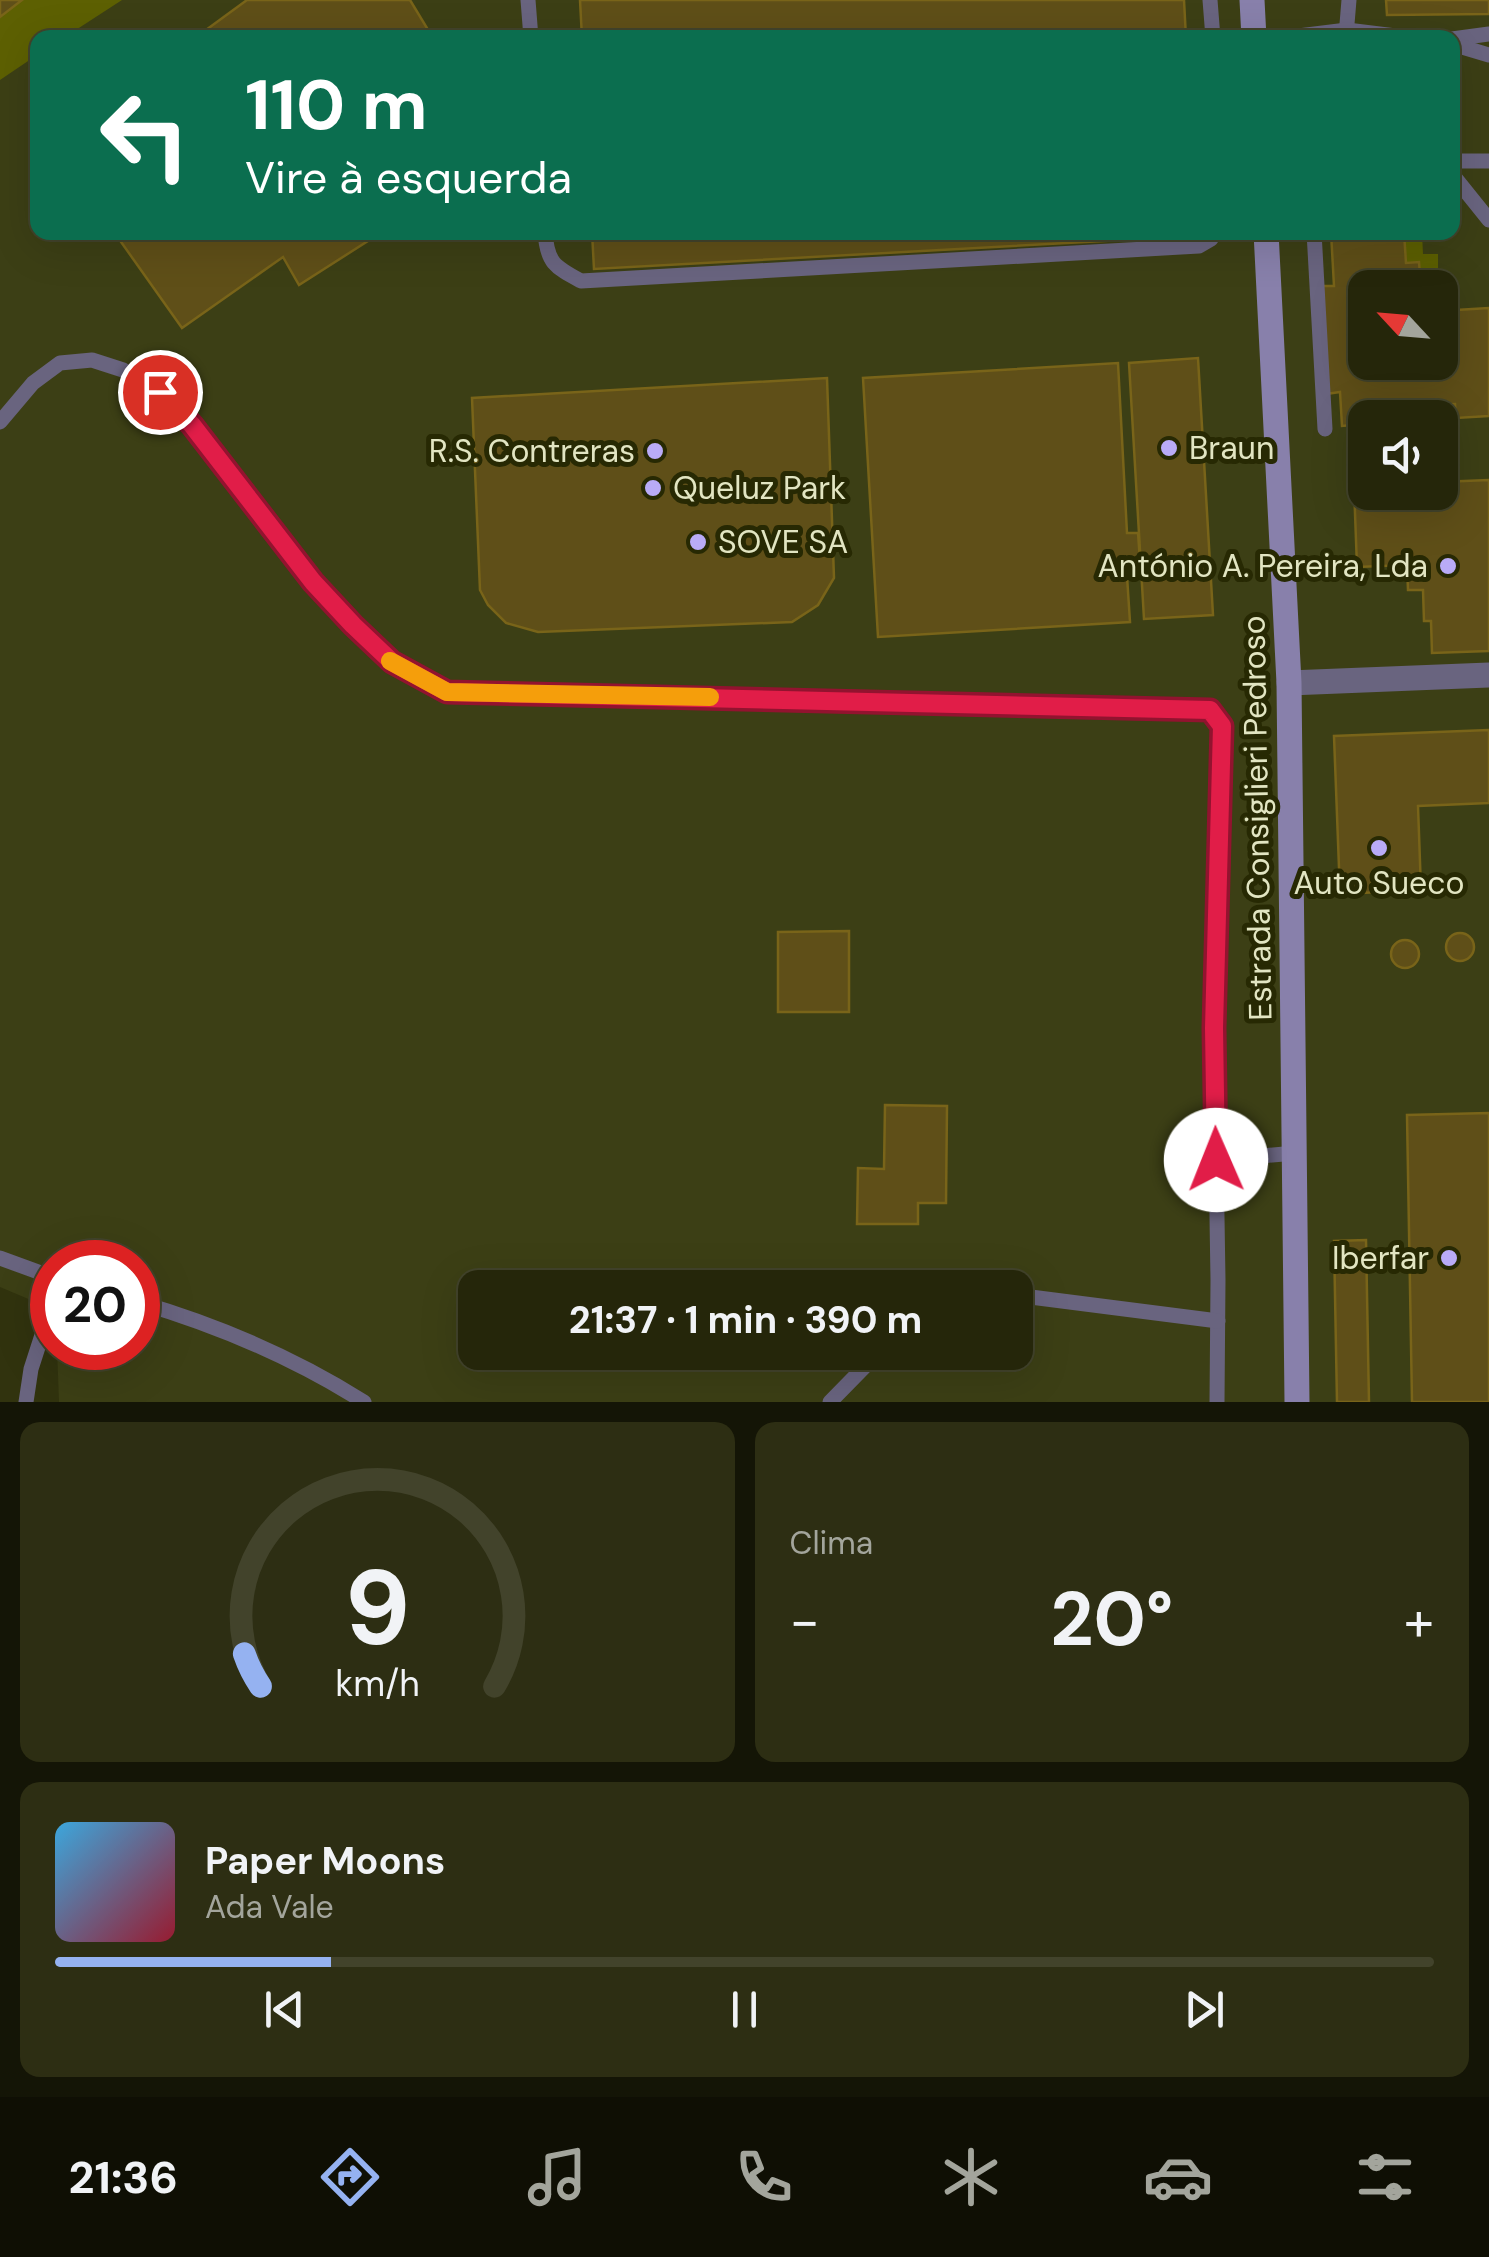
<!DOCTYPE html>
<html lang="pt">
<head>
<meta charset="utf-8">
<style>
  :root { --surface:#25260a; --page:#2d2e13; --text:#f1f3f6; --muted:#a3a59c; --line:#42432b; --accent:#95b2f1 }
  body { margin:0; font-family:"DM Sans",sans-serif; background:var(--page); color:var(--text); height:100vh; display:flex; flex-direction:column; font-size:38px; white-space:nowrap }
  * { box-sizing:border-box; margin:0 }
  p { font-size:32px; color:var(--muted) }
  .icon { flex:none; width:55px; height:55px; fill:none; stroke:currentColor; stroke-width:2; stroke-linecap:round; stroke-linejoin:round }
  .map { position:relative; height:1402px; overflow:hidden }
  .sheet { display:flex; flex-direction:column; gap:20px; padding:20px; background:#141506; flex:1 }
  .sheet>* { flex:none }
  .guide { position:absolute; left:30px; top:30px; width:1430px; height:210px; border-radius:20px; box-shadow:0 10px 40px #0002,0 0 0 2px var(--line); background:#0b6e4f; color:#fff; overflow:hidden }
  .needle { width:65px; rotate:296deg }
  .controls { position:absolute; left:1348px; top:270px; display:grid; gap:20px }
  .controls a { display:grid; place-items:center; width:110px; height:110px; border-radius:20px; background:var(--surface); box-shadow:0 10px 40px #0002,0 0 0 2px var(--line); font-size:50px }
  .speed { position:absolute; left:30px; top:1240px; display:flex; gap:20px; font-size:50px; font-weight:700; text-align:center }
  .speed>* { display:grid; place-content:center; width:130px; height:130px; border-radius:50%; background:var(--surface); box-shadow:0 10px 40px #0002,0 0 0 2px var(--line); line-height:1 }
  .speed .limit { border:15px solid #d22; background:#fff; color:#111 }
  .pin { position:absolute; display:grid; place-items:center; width:85px; height:85px; color:#fff; margin:-42px; border:5px solid #fff; border-radius:50%; box-shadow:0 2px 10px #0007 }
  .me { position:absolute; width:110px; margin:-55px; rotate:359deg; stroke-linejoin:round; filter:drop-shadow(0 0 8px #0008) }
  .turn { display:flex; align-items:center; gap:35px; height:210px; padding:0 50px; font-size:45px }
  .turn .icon { width:130px; height:130px; stroke-width:2.5 }
  .turn b { display:block; font-size:70px; line-height:85px }
  .big { font-size:75px; font-weight:700; line-height:1.1 }
  .sheet .tile { flex:1; display:flex; flex-direction:column; justify-content:center; gap:15px; min-width:0; padding:0 35px; border-radius:20px; background:var(--page) }
  .sheet .dial { align-items:center; gap:0 }
  .dial svg { height:260px; overflow:visible; fill:none; stroke:var(--line); stroke-width:7; stroke-linecap:round; text-anchor:middle }
  .dial text { fill:var(--text); stroke:none }
  .song { display:flex; align-items:center; gap:30px }
  .cover { width:120px; height:120px; border-radius:15px; background:linear-gradient(135deg,hsl(200 70% 55%),hsl(350 70% 35%)) }
  .played { height:10px; border-radius:5px; background:linear-gradient(90deg,var(--accent) 20%,var(--line) 20%) }
  .keys { display:flex; justify-content:space-around; direction:ltr }
  .heat { display:flex; justify-content:space-between; align-items:center; font-size:55px; direction:ltr }
  .sheet .tiles { flex:1; display:grid; gap:20px; grid-template-columns:1fr 1fr }
  .tile:last-child { grid-column:span 2 }
  .trip { position:absolute; left:458px; top:1270px; width:575px; height:100px; border-radius:20px; background:var(--surface); box-shadow:0 10px 40px #0002,0 0 0 2px var(--line); font-weight:700; line-height:100px; text-align:center }
  .dock { display:flex; height:160px; justify-content:space-around; align-items:center; background:#0f0f04; color:var(--muted) }
  .dock .icon { width:70px; height:70px }
  .dock .active { color:var(--accent) }
  .dock b { font-size:45px; color:var(--text) }
  .map>svg:first-child { display:block }
  .built { fill:#3c3f15; fill-rule:evenodd }
  .green { fill:#5d6002 }
  .building { fill:#5f4f18; stroke:#796419; stroke-width:2.5 }
  .lines { fill:none; stroke-linecap:round; stroke-linejoin:round }
  .service { stroke:#69647f; stroke-width:15 }
  .minor { stroke:#69647f; stroke-width:25 }
  .secondary { stroke:#8880ab; stroke-width:25 }
  .route-casing { stroke:#92132f; stroke-width:25 }
  .route { stroke:#e11d48; stroke-width:18 }
  .slow { stroke:#f59e0b; stroke-width:18 }
  .poi-dot { fill:#b9abf7; stroke:#272903; stroke-width:4 }
  .labels { text-anchor:middle; dominant-baseline:central; stroke-width:10; stroke-linejoin:round; paint-order:stroke }
  .poi-label { font-size:32px; fill:#e2e5c2; stroke:#272903; text-anchor:start }
  .street-label { font-size:32px; fill:#e2e5c2; stroke:#272903 }
</style>
</head>
<body>
<div class="map">
<svg width="1489" height="1402" viewBox="0 0 1489 1402">
  <rect width="100%" height="100%" fill="#31330e"/>
  <!-- built -->
  <path class="built" d="M0,0h1489v1402h-1430l-2,-54h81v-86h-86v47l-52,-22zM38,38h1414v194h-1414zM1365,288h75v74h-75zM1365,418h75v74h-75zM475,1288h540v64h-540z"/>
  <!-- green -->
  <g class="green">
    <polygon points="22,0 122,0 65,37 38,38 37,55 0,80 0,17"/>
    <polygon points="1404,233 1422,233 1423,254 1438,254 1438,287 1421,287 1419,262 1406,263"/>
  </g>
  <!-- building -->
  <g class="building">
    <polygon points="0,0 22,0 0,17"/>
    <polygon points="247,0 410,0 433,38 195,38"/>
    <polygon points="580,0 1184,0 1186,38 582,38"/>
    <polygon points="1386,0 1489,0 1489,14 1387,15"/>
    <polygon points="114,232 382,232 299,285 283,257 182,328"/>
    <polygon points="592,232 1196,232 1196,236 594,269"/>
    <polygon points="1331,232 1404,232 1406,263 1419,262 1421,288 1365,288 1365,362 1440,362 1440,311 1489,308 1489,416 1456,418 1455,404 1430,405 1430,418 1365,418 1365,424 1342,426 1340,392 1326,394 1320,286 1334,286"/>
    <polygon points="1198,358 1213,615 1144,619 1129,363"/>
    <polygon points="1118,363 1127,533 1138,533 1141,575 1127,576 1130,622 878,637 863,378"/>
    <polygon points="827,378 834,578 818,605 792,622 538,632 506,623 488,605 480,590 472,398"/>
    <polygon points="1489,480 1489,651 1432,653 1431,621 1424,621 1423,590 1408,590 1407,565 1357,567 1354,486 1365,486 1365,492 1440,492 1440,482"/>
    <polygon points="1489,730 1489,803 1418,806 1421,890 1340,894 1334,736"/>
    <polygon points="849,931 849,1012 778,1012 778,932"/>
    <circle cx="1460" cy="947" r="14"/>
    <circle cx="1405" cy="954" r="14"/>
    <polygon points="885,1105 947,1106 946,1203 918,1203 918,1224 857,1224 858,1168 884,1169"/>
    <polygon points="1489,1113 1489,1402 1412,1402 1407,1115"/>
    <polygon points="1366,1240 1369,1402 1337,1402 1334,1241"/>
  </g>
  <g class="lines">
    <!-- service -->
    <g class="service">
      <polyline points="528,0 531,38"/>
      <polyline points="1210,0 1213,38"/>
      <polyline points="1346,36 1349,0"/>
      <polyline points="1282,38 1347,30 1412,38"/>
      <polyline points="1452,39 1489,34"/>
      <polyline points="1452,44 1489,55"/>
      <polyline points="1452,161 1489,161"/>
      <polyline points="1452,174 1489,220"/>
      <path d="M545,232c2,31 10,35 36,49l618,-35 12,-7 4,-7"/>
      <polyline points="1314,232 1325,429"/>
      <polyline points="0,422 33,383 60,363 92,360 123,370 160,392 192,425 313,582 353,625 392,663 447,692 1210,710 1222,726 1214,1028 1218,1280 1217,1402"/>
      <polyline points="1216,1160 1295,1153"/>
      <polyline points="0,1258 52,1277"/>
      <polyline points="1015,1295 1218,1321"/>
      <path d="M138,1302c79,23 156,56 226,100"/>
      <polyline points="26,1402 31,1369 52,1304"/>
      <polyline points="830,1402 879,1352"/>
    </g>
    <!-- minor -->
    <polyline class="minor" points="1289,683 1489,675"/>
    <!-- secondary -->
    <g class="secondary">
      <polyline points="1252,0 1254,38"/>
      <polyline points="1266,232 1289,683 1297,1402"/>
    </g>
  </g>
  <g class="lines">
    <!-- route casing -->
    <g class="route-casing">
      <polyline id="route" points="160,392 192,425 313,582 353,625 392,662 447,692 1210,710 1222,726 1214,1028 1216,1160"/>
    </g>
    <!-- route -->
    <use href="#route" class="route"/>
    <!-- slow -->
    <polyline class="slow" points="390,661 447,692 710,697"/>
  </g>
  <!-- markers -->
  <g class="poi-dot">
    <circle cx="1169" cy="448" r="10"/>
    <circle cx="655" cy="451" r="10"/>
    <circle cx="653" cy="488" r="10"/>
    <circle cx="698" cy="542" r="10"/>
    <circle cx="1448" cy="566" r="10"/>
    <circle cx="1379" cy="848" r="10"/>
    <circle cx="1449" cy="1258" r="10"/>
  </g>
  <g class="labels">
    <!-- poi labels -->
    <g class="poi-label">
      <text x="1189" y="448">Braun</text>
      <text x="635" y="451" text-anchor="end">R.S. Contreras</text>
      <text x="673" y="488">Queluz Park</text>
      <text x="718" y="542">SOVE SA</text>
      <text x="1428" y="566" text-anchor="end">António A. Pereira, Lda</text>
      <text x="1379" y="883" text-anchor="middle">Auto Sueco</text>
      <text x="1429" y="1258" text-anchor="end">Iberfar</text>
    </g>
    <!-- street labels -->
    <g class="street-label">
      <text transform="translate(1257 818) rotate(-91)">Estrada Consiglieri Pedroso</text>
    </g>
  </g>
</svg>
<div class="controls">
<a><svg class="needle" viewBox="-14 -14 28 28"><path d="M0-13l5 13h-10z" fill="#e53935"/><path d="M0 13l5-13h-10z" fill="#a3a59c"/></svg></a>
<a><svg class="icon" aria-label="sound" viewBox="0 0 24 24"><path d="M4 9h4l5-4v14l-5-4H4zM17 9q2 3 0 6"/></svg></a>
</div>
<div class="speed"><div class="limit">20</div></div>
<div class="pin" style="left:160px;top:392px;background:#d93025"><svg class="icon" aria-label="arrive" viewBox="0 0 24 24"><path d="M6 21V4h12l-3 4 3 4H6"/></svg></div>
<svg class="me" style="left:1216px;top:1160px" viewBox="-20 -20 40 40"><circle r="19" fill="#fff"/><path d="M0-13L10 11 0 6-10 11z" fill="#e11d48"/></svg>
<div class="trip">21:37 · 1 min · 390 m</div>
<div class="guide">
<div class="turn"><svg class="icon" aria-label="left" viewBox="0 0 24 24"><path d="M17 20v-9H6M10 6l-5 5 5 5"/></svg><div><b>110 m</b>Vire à esquerda</div></div>
</div>
</div>
<section class="sheet">
<div class="tiles">
<div class="tile dial"><svg viewBox="0 0 100 80">
<path d="M14 69A42 42 0 1 1 86 69"/>
<path d="M14 69A42 42 0 0 1 9 59" stroke="#95b2f1"/>
<text x="50" y="56" font-size="32" font-weight="700">9</text>
<text x="50" y="72" font-size="11">km/h</text>
</svg></div>
<div class="tile"><p>Clima</p>
<div class="heat"><a>−</a><b class="big">20°</b><a>+</a></div>
</div>
<div class="tile">
<div class="song"><i class="cover"></i><div><b>Paper Moons</b><p>Ada Vale</p></div></div>
<div class="played"></div>
<div class="keys"><svg class="icon" aria-label="previous" viewBox="0 0 24 24"><path d="M18 5L8 12l10 7zM5 5v14"/></svg><svg class="icon" aria-label="pause" viewBox="0 0 24 24"><path d="M8 5v14M16 5v14"/></svg><svg class="icon" aria-label="next" viewBox="0 0 24 24"><path d="M6 5l10 7-10 7zM19 5v14"/></svg></div>
</div>
</div>
</section>
<nav class="dock">
<b>21:36</b>
<svg class="icon active" aria-label="directions" viewBox="0 0 24 24"><path d="M12 3l9 9-9 9-9-9zM9 14v-3h6M13 9l2 2-2 2"/></svg>
<svg class="icon" aria-label="music" viewBox="0 0 24 24"><path d="M9 18V5l10-2v13"/><circle cx="6" cy="18" r="3"/><circle cx="16" cy="16" r="3"/></svg>
<svg class="icon" aria-label="phone" viewBox="0 0 24 24"><path d="M5 4h4l2 5-3 2q2 4 5 5l2-3 5 2v4C11 20 4 13 5 4z"/></svg>
<svg class="icon" aria-label="climate" viewBox="0 0 24 24"><path d="M12 3v18M4 7l16 10M4 17L20 7"/></svg>
<svg class="icon" aria-label="car" viewBox="0 0 24 24"><path d="M5 17H2v-5l4-1 3-4h7l3 4 3 1v5h-3M9 17h6M6 11h13"/><circle cx="7" cy="17" r="2"/><circle cx="17" cy="17" r="2"/></svg>
<svg class="icon" aria-label="filters" viewBox="0 0 24 24"><path d="M4 7h16M4 17h16"/><circle cx="9" cy="7" r="2"/><circle cx="15" cy="17" r="2"/></svg>
</nav>
</body>
</html>
